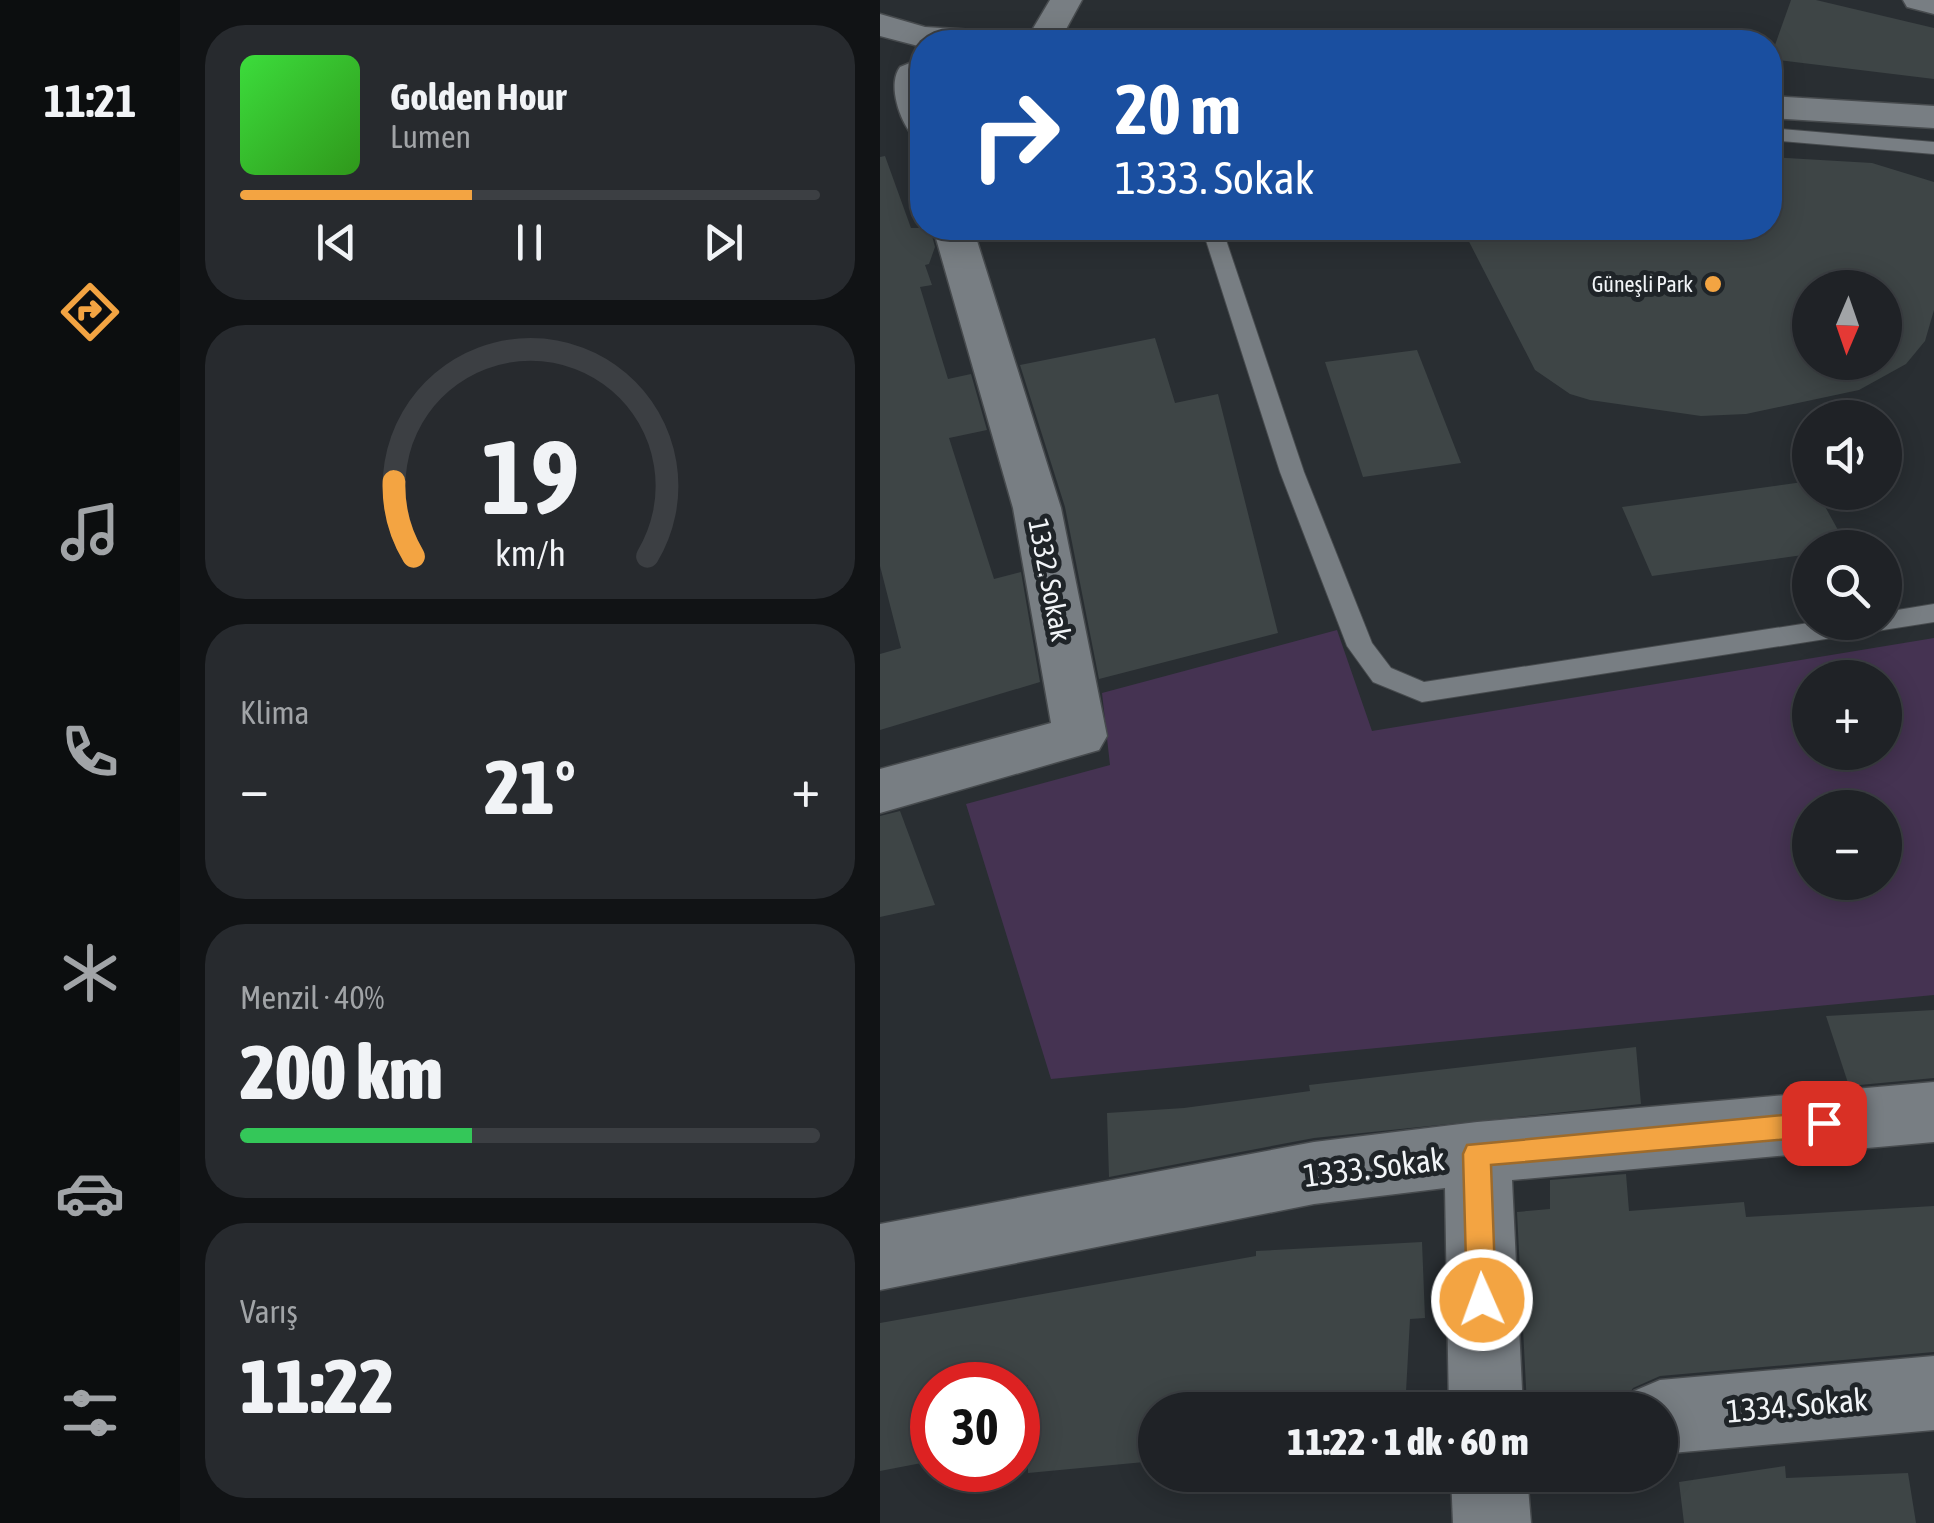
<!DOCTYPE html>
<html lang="tr">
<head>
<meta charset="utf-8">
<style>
  :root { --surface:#1f2226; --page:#272a2e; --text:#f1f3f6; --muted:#a1a4a7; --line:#3c3f43; --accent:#f3a442 }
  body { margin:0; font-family:"Asap Condensed",sans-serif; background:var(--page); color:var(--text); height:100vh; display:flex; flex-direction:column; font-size:38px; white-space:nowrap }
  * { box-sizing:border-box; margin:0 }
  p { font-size:32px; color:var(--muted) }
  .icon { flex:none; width:55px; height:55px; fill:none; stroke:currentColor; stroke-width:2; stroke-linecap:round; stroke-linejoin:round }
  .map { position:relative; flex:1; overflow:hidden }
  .panel { display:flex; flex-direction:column; gap:25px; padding:25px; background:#111315; width:700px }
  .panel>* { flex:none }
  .top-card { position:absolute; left:30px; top:30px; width:872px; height:210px; border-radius:40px; box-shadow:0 5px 25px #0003,0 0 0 2px var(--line); background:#1a4fa0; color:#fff; overflow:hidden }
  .needle { width:65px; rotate:182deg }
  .fabs { position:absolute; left:912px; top:270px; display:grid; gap:20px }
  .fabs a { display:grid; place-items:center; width:110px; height:110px; border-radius:50%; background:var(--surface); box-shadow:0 5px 25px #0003,0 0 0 2px var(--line); font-size:50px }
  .speed { position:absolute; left:30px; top:1362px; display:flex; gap:20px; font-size:50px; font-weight:700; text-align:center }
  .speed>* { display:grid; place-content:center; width:130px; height:130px; border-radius:50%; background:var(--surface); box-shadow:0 5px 25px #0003,0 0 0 2px var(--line); line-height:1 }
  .speed .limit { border:15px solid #d22; background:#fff; color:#111 }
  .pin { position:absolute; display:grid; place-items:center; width:85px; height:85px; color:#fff; margin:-42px; border-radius:20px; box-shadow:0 5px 15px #0006 }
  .me { position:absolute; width:110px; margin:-55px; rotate:358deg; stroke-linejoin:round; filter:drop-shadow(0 0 8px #0008) }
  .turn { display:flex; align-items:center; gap:35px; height:210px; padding:0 40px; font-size:45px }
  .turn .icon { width:130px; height:130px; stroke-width:2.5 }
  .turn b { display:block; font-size:70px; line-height:85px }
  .big { font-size:75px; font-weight:800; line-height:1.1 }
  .panel .card { flex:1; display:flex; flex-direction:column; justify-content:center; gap:15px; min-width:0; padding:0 35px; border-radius:40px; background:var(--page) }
  .panel .dial { align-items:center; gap:0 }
  .dial svg { height:260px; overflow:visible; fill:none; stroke:var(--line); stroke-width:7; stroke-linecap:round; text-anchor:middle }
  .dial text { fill:var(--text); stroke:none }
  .song { display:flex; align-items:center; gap:30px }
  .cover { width:120px; height:120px; border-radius:15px; background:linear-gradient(135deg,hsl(120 70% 55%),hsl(110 70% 35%)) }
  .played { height:10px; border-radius:5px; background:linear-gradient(90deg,var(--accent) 40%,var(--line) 40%) }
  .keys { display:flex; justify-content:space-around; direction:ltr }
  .heat { display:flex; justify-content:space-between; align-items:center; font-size:55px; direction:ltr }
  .charge { height:15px; border-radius:8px; background:linear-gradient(90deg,#34c759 40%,var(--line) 0) }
  .trip { position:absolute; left:258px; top:1392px; width:540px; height:100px; border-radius:50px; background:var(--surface); box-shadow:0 5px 25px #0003,0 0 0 2px var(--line); font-weight:800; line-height:100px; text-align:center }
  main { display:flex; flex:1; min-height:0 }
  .menu { display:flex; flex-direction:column; width:180px; justify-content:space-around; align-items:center; background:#0c0e0f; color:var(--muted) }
  .menu .icon { width:70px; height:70px }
  .menu .on { color:var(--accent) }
  .menu b { font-size:45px; color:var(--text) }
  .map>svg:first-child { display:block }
  .green { fill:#453352; fill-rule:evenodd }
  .building { fill:#3e4546; fill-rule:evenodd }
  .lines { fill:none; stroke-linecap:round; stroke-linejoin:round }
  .lane-casing { stroke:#474b4e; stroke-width:2 }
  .street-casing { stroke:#474b4e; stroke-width:3 }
  .secondary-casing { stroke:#474b4e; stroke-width:3 }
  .lane { fill:#787e83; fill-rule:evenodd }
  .street { fill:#787e83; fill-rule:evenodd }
  .secondary { fill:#787e83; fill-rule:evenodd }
  .route { fill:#f3a442; stroke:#9e6b2b; stroke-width:2.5 }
  .poi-dot { fill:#f3a442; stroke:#1f2428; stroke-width:4 }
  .labels { text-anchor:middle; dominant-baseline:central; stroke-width:10; stroke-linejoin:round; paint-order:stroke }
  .far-poi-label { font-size:22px; fill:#f1f4f7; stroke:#1f2428; text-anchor:end }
  .street-label { font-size:28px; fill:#f1f4f7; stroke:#1f2428 }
  .near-street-label { font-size:32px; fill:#f1f4f7; stroke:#1f2428 }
</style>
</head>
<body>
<main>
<nav class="menu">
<b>11:21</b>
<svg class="icon on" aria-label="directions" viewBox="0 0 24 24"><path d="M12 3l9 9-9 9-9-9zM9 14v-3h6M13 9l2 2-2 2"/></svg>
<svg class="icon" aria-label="music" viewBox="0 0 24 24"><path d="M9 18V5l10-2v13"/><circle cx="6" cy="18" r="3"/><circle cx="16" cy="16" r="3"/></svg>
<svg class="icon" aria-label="phone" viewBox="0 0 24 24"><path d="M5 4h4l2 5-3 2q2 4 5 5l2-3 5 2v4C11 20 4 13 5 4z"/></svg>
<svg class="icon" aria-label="climate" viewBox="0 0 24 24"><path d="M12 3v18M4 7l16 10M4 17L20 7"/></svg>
<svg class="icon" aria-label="car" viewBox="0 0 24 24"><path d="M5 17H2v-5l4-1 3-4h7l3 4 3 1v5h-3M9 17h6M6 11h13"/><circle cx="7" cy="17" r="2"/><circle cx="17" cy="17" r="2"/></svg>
<svg class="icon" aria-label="filters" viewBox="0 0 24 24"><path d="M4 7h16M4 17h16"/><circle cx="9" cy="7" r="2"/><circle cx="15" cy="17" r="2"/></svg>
</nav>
<section class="panel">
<div class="card">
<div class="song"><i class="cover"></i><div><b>Golden Hour</b><p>Lumen</p></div></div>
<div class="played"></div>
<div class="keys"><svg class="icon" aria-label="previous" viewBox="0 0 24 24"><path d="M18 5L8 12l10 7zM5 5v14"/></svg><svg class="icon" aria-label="pause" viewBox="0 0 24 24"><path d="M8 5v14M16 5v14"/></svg><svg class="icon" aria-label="next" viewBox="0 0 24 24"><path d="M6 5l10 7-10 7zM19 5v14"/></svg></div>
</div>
<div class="card dial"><svg viewBox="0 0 100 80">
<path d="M14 69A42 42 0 1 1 86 69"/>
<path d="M14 69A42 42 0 0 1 8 46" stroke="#f3a442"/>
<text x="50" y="56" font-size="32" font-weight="700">19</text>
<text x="50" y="72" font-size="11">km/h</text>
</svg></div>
<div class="card"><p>Klima</p>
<div class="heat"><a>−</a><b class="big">21°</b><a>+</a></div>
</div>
<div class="card"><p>Menzil · 40%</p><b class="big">200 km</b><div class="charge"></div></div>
<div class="card"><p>Varış</p><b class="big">11:22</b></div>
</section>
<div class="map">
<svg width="1054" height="1523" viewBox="0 0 1054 1523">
  <rect width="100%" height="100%" fill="#292e32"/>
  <!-- green -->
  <path class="green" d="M457,630l35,101 562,-93v357l-883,84 -85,-275 144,-39 -8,-72zM930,678h75v74h-75zM930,808h75v74h-75z"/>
  <!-- building -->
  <g class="building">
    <polygon points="911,0 936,0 1054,28 1054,79 890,59"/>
    <polygon points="5,156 31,228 50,228 55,247 49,264 45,265 52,285 40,287 68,379 91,374 107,430 69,438 114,579 141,572 160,682 0,730 0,654 21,648 0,566 0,157"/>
    <path d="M890,157l102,6 62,19v128l-9,31 -19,23 -47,26 -113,24 -45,2 -111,-16 -20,-6 -35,-24 -73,-142h308zM930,288h75v74h-75z"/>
    <polygon points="275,338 295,403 338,394 398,633 219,679 185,507 140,365"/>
    <polygon points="537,350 581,463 483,477 445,362"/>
    <polygon points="930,481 930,492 937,492 968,548 930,548 930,554 772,576 742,507"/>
    <polygon points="20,811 55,905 0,917 0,816"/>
    <polygon points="1054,1010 1054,1078 969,1086 946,1016"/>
    <polygon points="756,1047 761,1104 434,1138 229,1177 227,1113 304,1108 430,1091 429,1085"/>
    <polygon points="746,1174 749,1211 864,1202 866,1217 1054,1206 1054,1352 780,1376 753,1388 746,1399 647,1406 637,1212 670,1209 670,1180"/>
    <polygon points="542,1242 545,1318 530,1319 525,1410 275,1410 275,1461 148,1473 148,1385 52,1385 52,1461 0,1471 0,1323 376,1256 376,1251"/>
    <polygon points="905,1466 906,1478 1028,1473 1036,1523 804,1523 799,1482"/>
  </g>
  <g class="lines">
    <!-- lane casing -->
    <g class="lane-casing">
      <g id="lane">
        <polygon points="890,128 1054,142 1054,154 890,140"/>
        <polygon points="322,228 342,228 424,472 492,643 511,668 544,682 935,622 1005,622 1005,612 1054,604 1054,622 542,702 493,682 467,646 400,472"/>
      </g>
    </g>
    <!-- street casing -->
    <g class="street-casing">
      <g id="street">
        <polygon points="170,0 202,0 179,42 145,42"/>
        <polygon points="1023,0 1054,0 1054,14 1027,7"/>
        <path d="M42,58v76l-13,-3c-11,-16 -21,-48 -9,-64z"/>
        <polygon points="53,228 93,228 181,508 227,736 219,750 0,813 0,769 171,723 133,508"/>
        <polygon points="1054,1082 1054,1142 632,1180 643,1410 569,1410 565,1188 434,1204 0,1290 0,1224 434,1142 597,1122"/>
        <polygon points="1054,1356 1054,1430 780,1454 780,1410 746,1410 754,1391 780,1380"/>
        <polygon points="571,1475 647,1475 651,1523 573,1523"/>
      </g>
    </g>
    <!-- secondary casing -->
    <g class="secondary-casing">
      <g id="secondary">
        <polygon points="0,14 45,27 126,32 138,35 143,42 42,42 42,47 0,36"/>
        <polygon points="890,96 1054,106 1054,128 890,118"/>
      </g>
    </g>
    <!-- lane -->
    <use href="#lane" class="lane"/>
    <!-- street -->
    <use href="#street" class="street"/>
    <!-- secondary -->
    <use href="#secondary" class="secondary"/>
  </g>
  <!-- route -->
  <polygon class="route" points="944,1111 953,1115 957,1123 953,1132 944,1136 611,1165 616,1300 612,1310 602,1314 591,1310 587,1300 583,1154 587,1145"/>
  <!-- markers -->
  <circle class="poi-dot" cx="833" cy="284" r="10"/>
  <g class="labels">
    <!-- far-poi labels -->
    <g class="far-poi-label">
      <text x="813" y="284">Güneşli Park</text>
    </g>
    <!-- street labels -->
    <g class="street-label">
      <text transform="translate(170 580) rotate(79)">1332. Sokak</text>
    </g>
    <!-- near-street labels -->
    <g class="near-street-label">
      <text transform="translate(494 1167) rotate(-7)">1333. Sokak</text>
      <text transform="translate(917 1405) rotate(-5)">1334. Sokak</text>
    </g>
  </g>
</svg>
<div class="fabs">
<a><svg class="needle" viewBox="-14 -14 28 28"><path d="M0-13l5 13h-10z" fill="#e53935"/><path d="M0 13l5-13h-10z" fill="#a1a4a7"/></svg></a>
<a><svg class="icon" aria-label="sound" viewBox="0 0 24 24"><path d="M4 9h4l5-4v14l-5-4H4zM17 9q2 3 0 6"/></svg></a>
<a><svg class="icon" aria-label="search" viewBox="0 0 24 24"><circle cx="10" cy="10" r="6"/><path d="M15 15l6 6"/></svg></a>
<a>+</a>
<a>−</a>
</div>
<div class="speed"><div class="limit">30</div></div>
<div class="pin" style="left:944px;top:1123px;background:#d93025"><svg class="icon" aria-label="arrive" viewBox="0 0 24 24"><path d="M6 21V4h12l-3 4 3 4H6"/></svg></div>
<svg class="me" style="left:602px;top:1300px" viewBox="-20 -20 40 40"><circle r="17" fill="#f3a442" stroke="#fff" stroke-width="3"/><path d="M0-11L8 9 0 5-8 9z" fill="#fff"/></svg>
<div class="trip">11:22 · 1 dk · 60 m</div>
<div class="top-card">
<div class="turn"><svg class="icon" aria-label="right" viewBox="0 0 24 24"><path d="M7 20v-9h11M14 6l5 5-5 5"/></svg><div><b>20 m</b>1333. Sokak</div></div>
</div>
</div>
</main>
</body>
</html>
